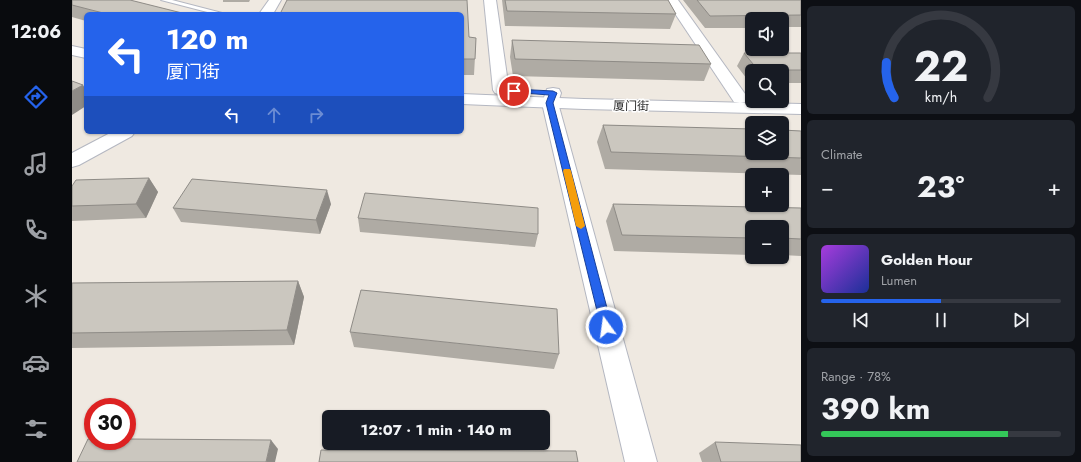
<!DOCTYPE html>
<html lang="en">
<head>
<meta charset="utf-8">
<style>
  :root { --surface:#171b24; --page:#20242c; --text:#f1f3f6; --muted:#9ea1a6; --line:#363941; --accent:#2563eb }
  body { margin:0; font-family:Jost,"Noto Sans SC",sans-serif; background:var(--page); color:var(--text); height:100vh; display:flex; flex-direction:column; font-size:15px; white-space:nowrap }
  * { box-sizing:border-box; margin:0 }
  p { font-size:13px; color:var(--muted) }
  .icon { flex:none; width:22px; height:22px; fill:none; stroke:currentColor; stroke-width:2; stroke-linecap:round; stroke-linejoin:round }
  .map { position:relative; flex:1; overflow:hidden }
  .panel { display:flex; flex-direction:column; gap:6px; padding:6px; background:#0d0f14; width:280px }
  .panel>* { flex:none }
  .banner { position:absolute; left:12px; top:12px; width:380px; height:122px; border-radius:6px; box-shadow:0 1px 3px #0004; background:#2563eb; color:#fff; overflow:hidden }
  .buttons { position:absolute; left:673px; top:12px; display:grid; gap:8px }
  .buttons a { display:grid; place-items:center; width:44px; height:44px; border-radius:6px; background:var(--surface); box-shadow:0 1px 3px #0004; font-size:20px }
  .speed { position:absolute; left:12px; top:398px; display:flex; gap:8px; font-size:20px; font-weight:700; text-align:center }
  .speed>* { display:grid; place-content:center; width:52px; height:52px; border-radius:50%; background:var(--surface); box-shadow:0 1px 3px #0004; line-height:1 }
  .speed .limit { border:6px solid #d22; background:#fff; color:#111 }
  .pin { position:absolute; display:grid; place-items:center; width:34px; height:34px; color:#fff; margin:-17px; border:2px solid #fff; border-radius:50%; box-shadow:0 1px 4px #0007 }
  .me { position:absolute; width:44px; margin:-22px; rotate:346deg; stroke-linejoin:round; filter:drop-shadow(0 0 3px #0008) }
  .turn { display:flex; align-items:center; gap:14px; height:84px; padding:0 16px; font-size:18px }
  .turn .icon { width:52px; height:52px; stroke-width:2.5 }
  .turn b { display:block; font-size:28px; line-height:34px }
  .lanes { display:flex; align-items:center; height:38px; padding:0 16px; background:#0003; justify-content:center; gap:20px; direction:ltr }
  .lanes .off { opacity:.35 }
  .big { font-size:30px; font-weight:700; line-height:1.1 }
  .panel .widget { flex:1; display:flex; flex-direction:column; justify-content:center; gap:6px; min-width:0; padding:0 14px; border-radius:6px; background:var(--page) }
  .panel .dial { align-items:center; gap:0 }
  .dial svg { height:104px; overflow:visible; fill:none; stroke:var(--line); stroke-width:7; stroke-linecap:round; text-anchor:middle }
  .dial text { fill:var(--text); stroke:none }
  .song { display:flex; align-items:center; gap:12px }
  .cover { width:48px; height:48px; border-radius:6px; background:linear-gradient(135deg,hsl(280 70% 55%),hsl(230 70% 35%)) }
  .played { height:4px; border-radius:2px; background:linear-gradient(90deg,var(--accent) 50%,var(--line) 50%) }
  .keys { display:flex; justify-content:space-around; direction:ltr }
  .heat { display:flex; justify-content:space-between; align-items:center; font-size:22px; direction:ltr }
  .charge { height:6px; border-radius:3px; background:linear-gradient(90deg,#34c759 78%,var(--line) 0) }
  .trip { position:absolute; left:250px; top:410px; width:228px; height:40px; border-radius:6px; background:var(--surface); box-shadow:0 1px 3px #0004; font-weight:700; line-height:40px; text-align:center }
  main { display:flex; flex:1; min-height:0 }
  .menu { display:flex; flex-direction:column; width:72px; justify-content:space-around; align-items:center; background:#090b0e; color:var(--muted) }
  .menu .icon { width:28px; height:28px }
  .menu .on { color:var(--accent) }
  .menu b { font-size:18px; color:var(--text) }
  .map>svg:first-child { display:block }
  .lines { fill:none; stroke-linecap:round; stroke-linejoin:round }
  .lane-casing { stroke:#b4b7c1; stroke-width:2 }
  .street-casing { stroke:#b4b7c1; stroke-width:2 }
  .secondary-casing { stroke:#b4b7c1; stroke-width:2 }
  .lane { fill:#fff; fill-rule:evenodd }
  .street { fill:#fff; fill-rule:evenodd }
  .secondary { fill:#fff; fill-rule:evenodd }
  .wall { fill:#afaba4 }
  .shaded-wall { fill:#8e8b86 }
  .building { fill:#cbc7bf; stroke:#8e8b86 }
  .route { fill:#2563eb; stroke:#184099 }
  .slow { fill:#f59e0b }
  .labels { text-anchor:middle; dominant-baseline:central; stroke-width:3; stroke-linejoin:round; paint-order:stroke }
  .far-street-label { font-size:12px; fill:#2e2e2e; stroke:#fff }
</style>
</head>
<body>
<main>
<nav class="menu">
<b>12:06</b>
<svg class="icon on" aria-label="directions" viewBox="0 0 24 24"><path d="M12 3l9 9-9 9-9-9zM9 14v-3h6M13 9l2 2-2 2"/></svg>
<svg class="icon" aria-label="music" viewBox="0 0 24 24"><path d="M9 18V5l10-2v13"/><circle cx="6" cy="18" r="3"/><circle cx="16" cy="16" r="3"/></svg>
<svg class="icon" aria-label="phone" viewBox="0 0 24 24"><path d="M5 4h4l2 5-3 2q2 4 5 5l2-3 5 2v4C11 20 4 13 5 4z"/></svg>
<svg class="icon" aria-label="climate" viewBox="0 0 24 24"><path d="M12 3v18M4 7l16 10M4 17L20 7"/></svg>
<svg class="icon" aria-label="car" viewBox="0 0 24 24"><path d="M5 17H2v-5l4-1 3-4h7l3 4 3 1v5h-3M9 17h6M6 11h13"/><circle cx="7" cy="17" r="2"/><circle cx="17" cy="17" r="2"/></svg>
<svg class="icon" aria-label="filters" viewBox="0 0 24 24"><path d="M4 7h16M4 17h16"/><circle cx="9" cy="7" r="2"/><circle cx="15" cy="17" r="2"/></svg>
</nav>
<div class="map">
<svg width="729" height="462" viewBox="0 0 729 462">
  <rect width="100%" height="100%" fill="#efe9e1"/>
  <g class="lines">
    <!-- lane casing -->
    <g class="lane-casing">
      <polygon id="lane" points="89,0 100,0 154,14 143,14"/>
    </g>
    <!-- street casing -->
    <g class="street-casing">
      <g id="street">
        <polygon points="197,0 209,0 201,14 187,14"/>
        <polygon points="412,0 424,0 437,90 435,93 429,95 423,93 421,90"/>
        <polygon points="594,0 606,0 676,98 674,102 668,103 662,102"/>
        <polygon points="481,88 487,89 489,93 486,103 585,462 553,462 470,103 475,89"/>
      </g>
    </g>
    <!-- secondary casing -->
    <g class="secondary-casing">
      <g id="secondary">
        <polygon points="0,46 14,49 14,58 0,55"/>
        <polygon points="390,94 512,99 729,104 729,114 512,109 390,104"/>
        <polygon points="40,132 63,132 60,136 7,165 0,167 0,153"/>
      </g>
    </g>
    <!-- lane -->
    <use href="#lane" class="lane"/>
    <!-- street -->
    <use href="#street" class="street"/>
    <!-- secondary -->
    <use href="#secondary" class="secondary"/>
  </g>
  <!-- wall -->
  <g class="wall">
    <polygon points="0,0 114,14 14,14 14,21 0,17"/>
    <polygon points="151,0 178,0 177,2 151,2"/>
    <polygon points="430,0 596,0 604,14 598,29 433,26"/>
    <polygon points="611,0 729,0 729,27 710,27 710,19 680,19 680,28 633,28"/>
    <polygon points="390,14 397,37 404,38 402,75 390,75"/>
    <polygon points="440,40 639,64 632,81 441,76 438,57"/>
    <polygon points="672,53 729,53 729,83 710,83 710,71 680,71 680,83 678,83 665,66"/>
    <polygon points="531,125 729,131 729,175 533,169 525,142"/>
    <polygon points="77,178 86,192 74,218 0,221 0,186"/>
    <polygon points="259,204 248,234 109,222 101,208"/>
    <polygon points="541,204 729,208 729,256 710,255 710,227 680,227 680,255 542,251 534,221"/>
    <polygon points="286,218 466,234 463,247 288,232"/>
    <polygon points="226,281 232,297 222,345 0,348 0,283"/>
    <polygon points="278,332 487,354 482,369 282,347"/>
    <polygon points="643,442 729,462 630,462 627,453"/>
  </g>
  <!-- shaded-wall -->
  <g class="shaded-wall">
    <polygon points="11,85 14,90 14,106 0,115 0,91"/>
    <polygon points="77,178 86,192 74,218 64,204"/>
    <polygon points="255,190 259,204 248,234 244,220"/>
    <polygon points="226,281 232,297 222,345 215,330"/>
    <polygon points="199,440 206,449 203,462 194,462"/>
  </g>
  <!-- building -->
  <g class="building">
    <polygon points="0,0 58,0 114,14 35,14 0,5"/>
    <polygon points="215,0 395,0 397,37 404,38 403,59 390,59 390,14 208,14"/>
    <polygon points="433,0 596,0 604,14 435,11"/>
    <polygon points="625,0 729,0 729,15 638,16"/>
    <polygon points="440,40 627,45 639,64 443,59"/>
    <polygon points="672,53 729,53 729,70 686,70"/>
    <polygon points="0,81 11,85 0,91"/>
    <polygon points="531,125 680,129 680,153 710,153 710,130 729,131 729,158 539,152"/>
    <polygon points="77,178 64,204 0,206 0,186 4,180"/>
    <polygon points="120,179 255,190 244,220 101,208"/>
    <polygon points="293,193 466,208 466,234 286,218"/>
    <polygon points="541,204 729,208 729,239 710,238 710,227 680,227 680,238 550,235"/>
    <polygon points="226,281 215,330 0,333 0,283"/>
    <polygon points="289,290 485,309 487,354 278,332"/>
    <polygon points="16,439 21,439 21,441 55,441 55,439 199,440 194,462 5,462"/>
    <polygon points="643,442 729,445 729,462 649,462"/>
    <polygon points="249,450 504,451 506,462 247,462"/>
  </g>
  <!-- route -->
  <polygon class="route" points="442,89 481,91 485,93 481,103 540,327 538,331 534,332 531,331 529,327 474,103 477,95 439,92 438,91"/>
  <!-- slow -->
  <polygon class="slow" points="492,169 498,169 499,171 513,226 509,229 504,226 491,171"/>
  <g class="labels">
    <!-- far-street labels -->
    <g class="far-street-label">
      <text transform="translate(559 106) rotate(1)">厦门街</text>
    </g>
  </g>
</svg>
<div class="buttons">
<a><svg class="icon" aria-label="sound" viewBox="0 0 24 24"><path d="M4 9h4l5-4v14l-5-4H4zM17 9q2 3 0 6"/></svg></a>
<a><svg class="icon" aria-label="search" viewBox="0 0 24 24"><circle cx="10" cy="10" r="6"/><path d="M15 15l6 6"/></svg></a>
<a><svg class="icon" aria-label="layers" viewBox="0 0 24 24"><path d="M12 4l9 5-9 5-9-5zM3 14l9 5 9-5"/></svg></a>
<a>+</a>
<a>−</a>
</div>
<div class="speed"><div class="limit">30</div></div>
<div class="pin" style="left:442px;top:91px;background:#d93025"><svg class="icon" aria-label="arrive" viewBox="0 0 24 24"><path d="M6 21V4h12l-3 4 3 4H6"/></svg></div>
<svg class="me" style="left:534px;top:327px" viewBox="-20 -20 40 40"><circle r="17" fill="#2563eb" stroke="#fff" stroke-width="3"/><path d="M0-11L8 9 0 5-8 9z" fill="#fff"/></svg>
<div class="trip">12:07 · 1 min · 140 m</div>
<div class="banner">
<div class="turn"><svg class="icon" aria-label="left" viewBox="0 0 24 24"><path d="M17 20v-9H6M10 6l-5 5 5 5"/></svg><div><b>120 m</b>厦门街</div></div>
<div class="lanes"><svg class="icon" aria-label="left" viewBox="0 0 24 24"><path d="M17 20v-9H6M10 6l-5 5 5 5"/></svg><svg class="icon off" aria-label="ahead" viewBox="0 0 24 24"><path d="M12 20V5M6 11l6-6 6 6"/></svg><svg class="icon off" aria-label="right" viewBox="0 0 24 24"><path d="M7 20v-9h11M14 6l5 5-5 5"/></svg></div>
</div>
</div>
<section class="panel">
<div class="widget dial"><svg viewBox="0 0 100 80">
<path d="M14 69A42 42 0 1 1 86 69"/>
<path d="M14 69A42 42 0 0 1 8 42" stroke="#2563eb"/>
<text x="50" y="56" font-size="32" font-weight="700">22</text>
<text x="50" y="72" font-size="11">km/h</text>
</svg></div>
<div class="widget"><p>Climate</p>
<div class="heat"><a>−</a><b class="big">23°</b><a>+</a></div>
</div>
<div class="widget">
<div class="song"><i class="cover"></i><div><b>Golden Hour</b><p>Lumen</p></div></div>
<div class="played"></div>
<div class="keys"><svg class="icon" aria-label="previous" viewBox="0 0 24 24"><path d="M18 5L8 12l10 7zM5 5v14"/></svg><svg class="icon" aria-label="pause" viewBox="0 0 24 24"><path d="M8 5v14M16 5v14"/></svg><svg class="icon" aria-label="next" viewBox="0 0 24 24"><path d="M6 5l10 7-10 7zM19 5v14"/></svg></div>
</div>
<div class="widget"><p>Range · 78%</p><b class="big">390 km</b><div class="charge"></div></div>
</section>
</main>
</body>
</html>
